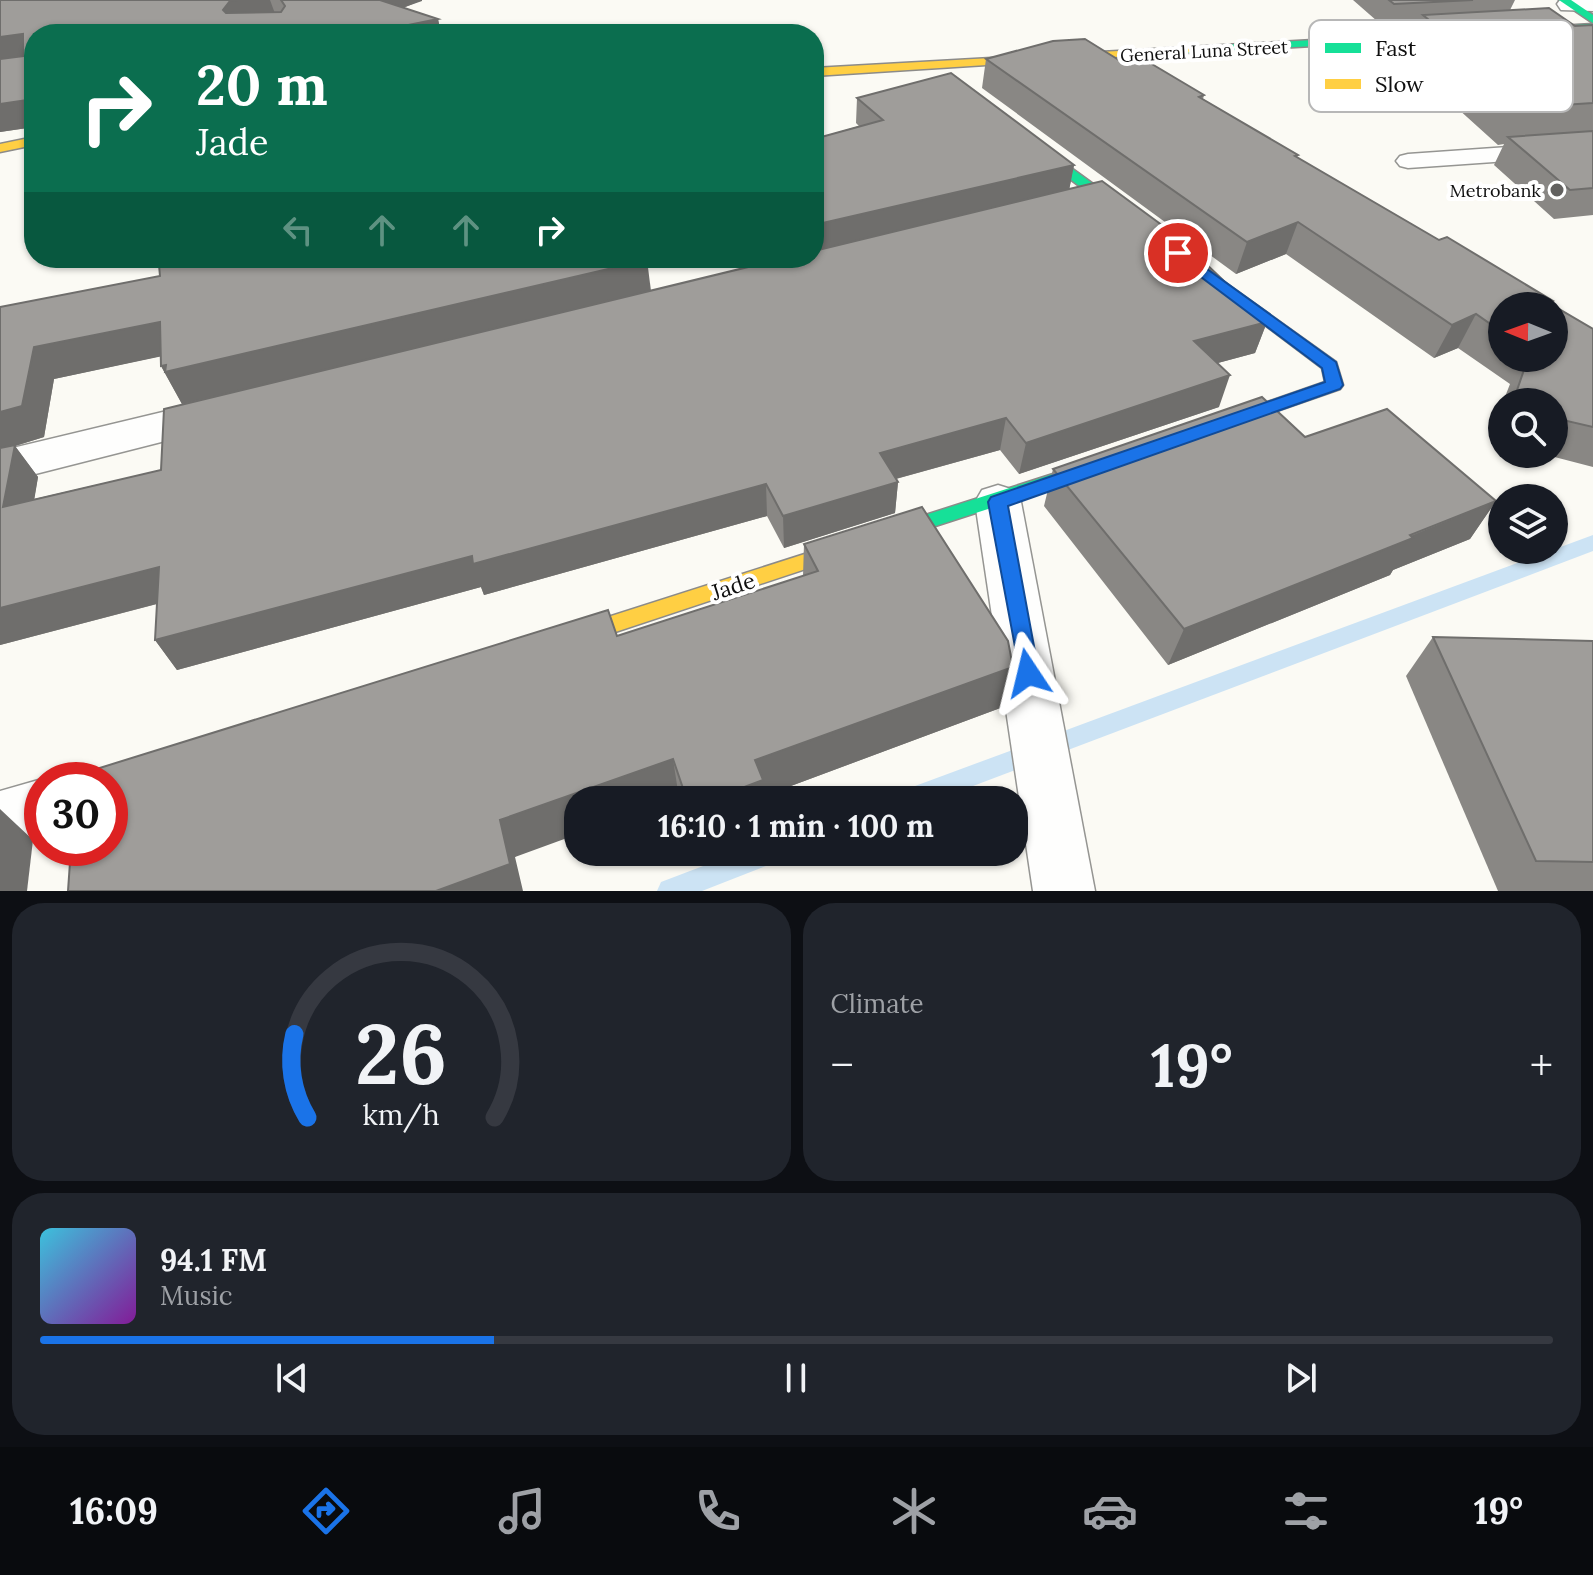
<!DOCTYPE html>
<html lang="en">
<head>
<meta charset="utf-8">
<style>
  :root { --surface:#171b24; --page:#20242c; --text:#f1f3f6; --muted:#9ea1a6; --line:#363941; --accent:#1a73e8 }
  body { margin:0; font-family:Lora,serif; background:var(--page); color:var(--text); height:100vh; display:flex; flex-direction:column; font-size:30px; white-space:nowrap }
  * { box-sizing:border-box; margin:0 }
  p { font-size:26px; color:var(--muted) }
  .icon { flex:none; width:44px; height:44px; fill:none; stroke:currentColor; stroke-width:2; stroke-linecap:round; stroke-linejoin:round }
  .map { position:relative; height:891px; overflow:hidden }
  .sheet { display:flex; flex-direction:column; gap:12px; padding:12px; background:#0d0f14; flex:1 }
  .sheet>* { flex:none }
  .banner { position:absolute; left:24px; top:24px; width:800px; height:244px; border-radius:32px; box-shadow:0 2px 6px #0004; background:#0b6e4f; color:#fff; overflow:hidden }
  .needle { width:52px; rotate:271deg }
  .controls { position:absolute; left:1488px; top:292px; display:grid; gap:16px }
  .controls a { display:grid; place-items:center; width:80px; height:80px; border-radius:50%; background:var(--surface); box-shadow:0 2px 6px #0004; font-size:40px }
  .speed { position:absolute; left:24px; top:762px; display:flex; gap:16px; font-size:40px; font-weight:700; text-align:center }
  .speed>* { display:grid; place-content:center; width:104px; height:104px; border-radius:50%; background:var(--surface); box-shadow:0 2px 6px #0004; line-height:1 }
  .speed .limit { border:12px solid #d22; background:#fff; color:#111 }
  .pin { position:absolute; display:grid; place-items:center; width:68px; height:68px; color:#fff; margin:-34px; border:4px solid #fff; border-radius:50%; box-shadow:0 2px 8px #0007 }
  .me { position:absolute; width:88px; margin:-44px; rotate:350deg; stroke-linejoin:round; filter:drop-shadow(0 0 6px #0008) }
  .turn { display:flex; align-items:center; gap:28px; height:168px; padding:0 40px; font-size:36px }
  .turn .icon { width:104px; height:104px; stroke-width:2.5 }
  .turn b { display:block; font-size:56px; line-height:68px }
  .lanes { display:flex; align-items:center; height:76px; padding:0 40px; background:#0003; justify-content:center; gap:40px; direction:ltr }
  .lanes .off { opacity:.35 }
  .big { font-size:60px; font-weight:800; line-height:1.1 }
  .sheet .card { flex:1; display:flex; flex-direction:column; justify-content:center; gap:12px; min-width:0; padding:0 28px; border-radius:32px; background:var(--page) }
  .sheet .dial { align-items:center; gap:0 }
  .dial svg { height:208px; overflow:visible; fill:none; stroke:var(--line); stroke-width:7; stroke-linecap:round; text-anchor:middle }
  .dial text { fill:var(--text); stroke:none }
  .song { display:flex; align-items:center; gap:24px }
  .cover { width:96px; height:96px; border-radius:12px; background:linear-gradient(135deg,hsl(190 70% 55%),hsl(290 70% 35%)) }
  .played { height:8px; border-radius:4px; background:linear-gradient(90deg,var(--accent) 30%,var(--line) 30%) }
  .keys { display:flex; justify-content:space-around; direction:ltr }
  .heat { display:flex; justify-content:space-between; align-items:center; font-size:44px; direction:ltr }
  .sheet .tiles { flex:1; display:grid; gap:12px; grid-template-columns:1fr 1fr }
  .card:last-child { grid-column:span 2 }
  .trip { position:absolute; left:564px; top:786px; width:464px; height:80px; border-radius:32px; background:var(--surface); box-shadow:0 2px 6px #0004; font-weight:800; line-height:80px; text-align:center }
  .dock { display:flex; height:128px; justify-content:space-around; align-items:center; background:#090b0e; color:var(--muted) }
  .dock .icon { width:56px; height:56px }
  .dock .active { color:var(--accent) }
  .dock b { font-size:36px; color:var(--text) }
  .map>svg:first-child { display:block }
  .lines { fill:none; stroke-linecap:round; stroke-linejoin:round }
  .stream { fill:#cce3f4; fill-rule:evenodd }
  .lane-casing { stroke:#959592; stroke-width:3 }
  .street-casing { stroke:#959592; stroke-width:3 }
  .fast-casing { stroke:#8c8b89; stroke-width:3 }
  .slow-casing { stroke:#8c8b89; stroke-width:3 }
  .lane { fill:#fefefd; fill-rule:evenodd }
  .street { fill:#fefefd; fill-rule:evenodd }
  .fast { fill:#16e098; fill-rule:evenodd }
  .slow { fill:#ffcf43; fill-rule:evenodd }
  .wall { fill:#898784; fill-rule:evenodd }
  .shaded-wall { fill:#6f6e6c }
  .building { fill:#9f9d9a; stroke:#6f6e6c; stroke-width:2 }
  .route { fill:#1a73e8; stroke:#114b97; stroke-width:2 }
  .poi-dot { fill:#62615f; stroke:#fff; stroke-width:3 }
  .labels { text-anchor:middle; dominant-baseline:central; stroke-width:8; stroke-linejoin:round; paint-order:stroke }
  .far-street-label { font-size:18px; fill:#0f0f0f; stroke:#fff }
  .far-poi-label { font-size:18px; fill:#0f0f0f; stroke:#fff; text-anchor:end }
  .street-label { font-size:22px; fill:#0f0f0f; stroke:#fff }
  .key { fill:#fff; stroke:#b7b7b7; stroke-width:2 }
  .key-label { font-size:22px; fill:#0f0f0f }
</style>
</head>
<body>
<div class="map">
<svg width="1593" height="891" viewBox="0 0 1593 891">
  <rect width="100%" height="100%" fill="#fbfaf4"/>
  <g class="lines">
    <!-- stream -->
    <g class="stream">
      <polygon points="1593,535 1593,551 936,800 895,800 899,792 907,789"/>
      <polygon points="740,852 784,852 781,860 702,891 657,891 661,882"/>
    </g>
    <!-- lane casing -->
    <g class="lane-casing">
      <polygon id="lane" points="1593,141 1593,155 1408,168 1400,166 1396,161 1400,156 1408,154"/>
    </g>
    <!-- street casing -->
    <g class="street-casing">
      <g id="street">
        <polygon points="1560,0 1593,0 1593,11 1561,10 1557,4"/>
        <polygon points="221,398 236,403 242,413 236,423 0,483 0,451"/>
        <polygon points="998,485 1014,490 1021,502 1095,891 1033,891 975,502 982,490"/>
        <polygon points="42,779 46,780 42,780 42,833 0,847 0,791"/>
      </g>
    </g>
    <!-- fast casing -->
    <g class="fast-casing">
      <g id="fast">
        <polygon points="1559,0 1571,0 1593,15 1593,23"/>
        <polygon points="1593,24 1593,30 1189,53 1183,50 1189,47"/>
        <polygon points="1023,133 1140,218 1140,224 1130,224 1018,140 1018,134"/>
        <polygon points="1106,457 1112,459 1115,464 1112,469 892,540 885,538 882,533 885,528"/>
      </g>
    </g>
    <!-- slow casing -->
    <g class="slow-casing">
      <g id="slow">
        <polygon points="1189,47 1195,50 1193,52 814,76 814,68"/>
        <polygon points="34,137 34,145 0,152 0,144"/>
        <polygon points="1206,269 1336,362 1343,385 1340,389 1222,430 1210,430 1207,426 1210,422 1325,382 1322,368 1201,277 1198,274"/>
        <polygon points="892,526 899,528 902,533 899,538 555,652 547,649 544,643 547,637 555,634"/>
      </g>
    </g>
    <!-- lane -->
    <use href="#lane" class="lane"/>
    <!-- street -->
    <use href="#street" class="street"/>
    <!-- fast -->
    <use href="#fast" class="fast"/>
    <!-- slow -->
    <use href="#slow" class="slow"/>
  </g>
  <!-- wall -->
  <g class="wall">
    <polygon points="0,0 422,0 403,8 438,19 441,34 34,34 34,127 0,132"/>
    <polygon points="1353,0 1515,0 1510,10 1575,26 1593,25 1593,215 1554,219 1494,165 1504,144 1498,145 1426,80 1431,68 1409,49 1418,26 1385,28"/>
    <path d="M986,59l136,3 82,33 -1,4 95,56 -1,2 142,83 114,61 -2,3 42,25v138l-50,-13h11v-52h-51l7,-18 -52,-36 -24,10 -148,-104 -50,20 -254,-186zM1502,306l52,52h-52z"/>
    <path d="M857,98l217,67 -5,24 139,70 -2,6 61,57 -12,31 -37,10 1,44 -200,67 -19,-24 -104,29 2,3 -3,31 -111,35 -17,-32 -283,79 -3,-8 -304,83 -22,-30 2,-36 -157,41v-338l651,-16 119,-30 -2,-3h46v-119l45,-13 -3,-3zM161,356v10l21,38 -21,66 -127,29 4,-22 -23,-31 29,-9 10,-58z"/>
    <polygon points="1502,406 1502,443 1490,440"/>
    <polygon points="1305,437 1496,501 1470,539 1393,570 1390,575 1168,665 1044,506 1053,469"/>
    <polygon points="804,544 1013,667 1003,707 764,796 764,800 680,800 679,798 672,800 578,800 515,857 68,891 617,636 803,576"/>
    <polygon points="1433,637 1593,641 1593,891 1498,891 1406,676"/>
  </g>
  <!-- shaded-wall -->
  <g class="shaded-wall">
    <polygon points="238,0 270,0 277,19 239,25 223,10 230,1"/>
    <polygon points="366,0 422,0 422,1 371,19"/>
    <polygon points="438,19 441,34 364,34"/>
    <polygon points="23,34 34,55 0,64 0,37"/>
    <polygon points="34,99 34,127 0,132 0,104"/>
    <polygon points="1074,165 1069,191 814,252 814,225"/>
    <polygon points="1298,222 1286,254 1236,274 1247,242"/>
    <polygon points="647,260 651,291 182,404 161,366"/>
    <polygon points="1476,314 1458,348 1434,358 1452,325"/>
    <polygon points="160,322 177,353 54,379 44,437 15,446 38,477 28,538 3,507 0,450 0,412 34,347"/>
    <polygon points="1267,322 1255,353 1184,372 1194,341"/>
    <polygon points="1230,375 1219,407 1019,474 1026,443"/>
    <polygon points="1006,418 1000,450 877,484 880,453"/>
    <polygon points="898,482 895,513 784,548 783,516"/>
    <polygon points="766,484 767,516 484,595 481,587 177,670 155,640 472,556"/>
    <polygon points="1496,501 1470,539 1393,570 1390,575 1168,665 1184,629"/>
    <polygon points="159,567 179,598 0,645 0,608"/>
    <polygon points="1013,667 1003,707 764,796 764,800 710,800 755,760"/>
    <polygon points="673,759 679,798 672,800 578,800 578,834 515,857 523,891 436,891 500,820"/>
    <polygon points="0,809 33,840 27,891 0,891"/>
  </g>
  <!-- building -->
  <g class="building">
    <polygon points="0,0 238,0 230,1 223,10 226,13 281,12 285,6 281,0 380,0 438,19 364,34 34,34 34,99 0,104 0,59 23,56 23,34 0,37"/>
    <polygon points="1389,0 1473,0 1394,4"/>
    <polygon points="1549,8 1575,26 1593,25 1593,103 1516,108 1441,45 1458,44 1423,15"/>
    <polygon points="1085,39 1122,62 1140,57 1204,95 1199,97 1298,155 1295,156 1439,240 1447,237 1553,301 1549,303 1593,329 1593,427 1554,418 1554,402 1513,402 1528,358 1554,358 1554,306 1502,306 1502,332 1476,314 1452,325 1298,222 1247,242 986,59 1053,41"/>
    <polygon points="951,73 1074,165 814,225 814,144 816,144 814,142 814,139 883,120 857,98"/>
    <polygon points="1593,131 1593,188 1570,190 1508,137"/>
    <polygon points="1102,181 1208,259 1203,261 1267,322 1194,341 1230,375 1026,443 1006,418 880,453 898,482 783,516 766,484 473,564 472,556 155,640 159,567 0,608 0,448 15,445 3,507 161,470 164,409 785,258 814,258 814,251"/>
    <polygon points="194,258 646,258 647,260 165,372 166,365 161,366 160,322 34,347 22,406 0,412 0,307 160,276 159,265"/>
    <polygon points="1262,397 1305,437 1387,409 1496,501 1410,535 1413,538 1184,629 1053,469"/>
    <polygon points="922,507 1008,641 1013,667 755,760 763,780 710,800 687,800 673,759 500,820 510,864 436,891 68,891 71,848 110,848 110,780 76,780 77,775 608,610 617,636 818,571 804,544"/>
    <polygon points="1433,637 1593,641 1593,862 1536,861"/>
  </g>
  <!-- route -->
  <polygon class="route" points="1178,248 1336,362 1343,385 1340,389 1008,506 1039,673 1036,679 1028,682 1021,679 988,502 991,497 1325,382 1322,368 1173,256 1173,250"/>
  <!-- markers -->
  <circle class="poi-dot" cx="1557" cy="190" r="8"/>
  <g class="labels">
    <!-- far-street labels -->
    <g class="far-street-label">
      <text transform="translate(1204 51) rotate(-3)">General Luna Street</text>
    </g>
    <!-- far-poi labels -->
    <g class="far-poi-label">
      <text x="1541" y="190">Metrobank</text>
    </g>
    <!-- street labels -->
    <g class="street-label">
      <text transform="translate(733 586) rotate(-18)">Jade</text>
    </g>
  </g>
  <!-- legend -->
  <rect x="1309" y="20" width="264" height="92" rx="12" class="key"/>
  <rect x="1325" y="43" width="36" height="10" fill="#16e098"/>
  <rect x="1325" y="79" width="36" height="10" fill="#ffcf43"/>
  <g class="key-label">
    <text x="1375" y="56">Fast</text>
    <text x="1375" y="92">Slow</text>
  </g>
</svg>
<div class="controls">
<a><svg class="needle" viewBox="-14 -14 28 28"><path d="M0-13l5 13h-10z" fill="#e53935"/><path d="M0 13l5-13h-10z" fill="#9ea1a6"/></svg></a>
<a><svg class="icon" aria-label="search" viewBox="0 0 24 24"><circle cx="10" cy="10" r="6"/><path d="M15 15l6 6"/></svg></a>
<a><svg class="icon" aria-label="layers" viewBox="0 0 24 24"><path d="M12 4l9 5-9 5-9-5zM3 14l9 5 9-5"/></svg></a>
</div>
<div class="speed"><div class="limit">30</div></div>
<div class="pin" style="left:1178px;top:253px;background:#d93025"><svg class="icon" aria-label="arrive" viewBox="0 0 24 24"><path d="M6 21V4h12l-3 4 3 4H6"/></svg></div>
<svg class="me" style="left:1028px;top:673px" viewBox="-20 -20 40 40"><path d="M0-17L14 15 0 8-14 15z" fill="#1a73e8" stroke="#fff" stroke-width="4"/></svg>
<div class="trip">16:10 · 1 min · 100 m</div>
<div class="banner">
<div class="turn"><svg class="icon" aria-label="right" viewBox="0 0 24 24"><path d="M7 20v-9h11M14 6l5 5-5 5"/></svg><div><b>20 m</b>Jade</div></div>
<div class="lanes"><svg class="icon off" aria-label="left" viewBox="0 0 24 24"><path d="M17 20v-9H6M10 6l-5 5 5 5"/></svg><svg class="icon off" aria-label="ahead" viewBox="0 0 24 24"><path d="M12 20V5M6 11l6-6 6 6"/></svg><svg class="icon off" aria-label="ahead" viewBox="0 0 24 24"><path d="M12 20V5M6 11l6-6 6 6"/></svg><svg class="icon" aria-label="right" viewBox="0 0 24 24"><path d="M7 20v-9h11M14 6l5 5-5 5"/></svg></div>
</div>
</div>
<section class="sheet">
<div class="tiles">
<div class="card dial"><svg viewBox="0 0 100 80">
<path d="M14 69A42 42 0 1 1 86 69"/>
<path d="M14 69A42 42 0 0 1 9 37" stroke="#1a73e8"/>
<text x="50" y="56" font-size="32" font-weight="700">26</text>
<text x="50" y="72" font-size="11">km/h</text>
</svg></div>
<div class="card"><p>Climate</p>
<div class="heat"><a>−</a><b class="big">19°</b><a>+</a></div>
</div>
<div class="card">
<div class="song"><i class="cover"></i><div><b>94.1 FM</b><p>Music</p></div></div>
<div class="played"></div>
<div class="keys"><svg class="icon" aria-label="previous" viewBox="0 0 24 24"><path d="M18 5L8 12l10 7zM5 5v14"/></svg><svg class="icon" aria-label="pause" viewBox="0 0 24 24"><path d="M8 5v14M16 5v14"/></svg><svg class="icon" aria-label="next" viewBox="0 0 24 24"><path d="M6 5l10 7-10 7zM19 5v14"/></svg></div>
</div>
</div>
</section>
<nav class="dock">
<b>16:09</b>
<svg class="icon active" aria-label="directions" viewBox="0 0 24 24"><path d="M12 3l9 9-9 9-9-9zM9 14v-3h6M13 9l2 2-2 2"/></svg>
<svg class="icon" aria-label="music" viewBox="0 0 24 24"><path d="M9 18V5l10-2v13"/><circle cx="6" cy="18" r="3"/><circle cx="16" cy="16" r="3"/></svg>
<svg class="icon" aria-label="phone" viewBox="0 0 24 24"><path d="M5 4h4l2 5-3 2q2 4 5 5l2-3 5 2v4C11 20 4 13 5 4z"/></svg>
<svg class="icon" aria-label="climate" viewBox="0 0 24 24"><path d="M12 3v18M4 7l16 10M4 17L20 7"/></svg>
<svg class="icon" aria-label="car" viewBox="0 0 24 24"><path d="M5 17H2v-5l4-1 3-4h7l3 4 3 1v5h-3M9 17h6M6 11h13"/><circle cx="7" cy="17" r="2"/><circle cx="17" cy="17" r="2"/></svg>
<svg class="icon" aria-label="filters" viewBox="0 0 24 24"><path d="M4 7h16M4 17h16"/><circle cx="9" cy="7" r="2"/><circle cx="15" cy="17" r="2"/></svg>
<b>19°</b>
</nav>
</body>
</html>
